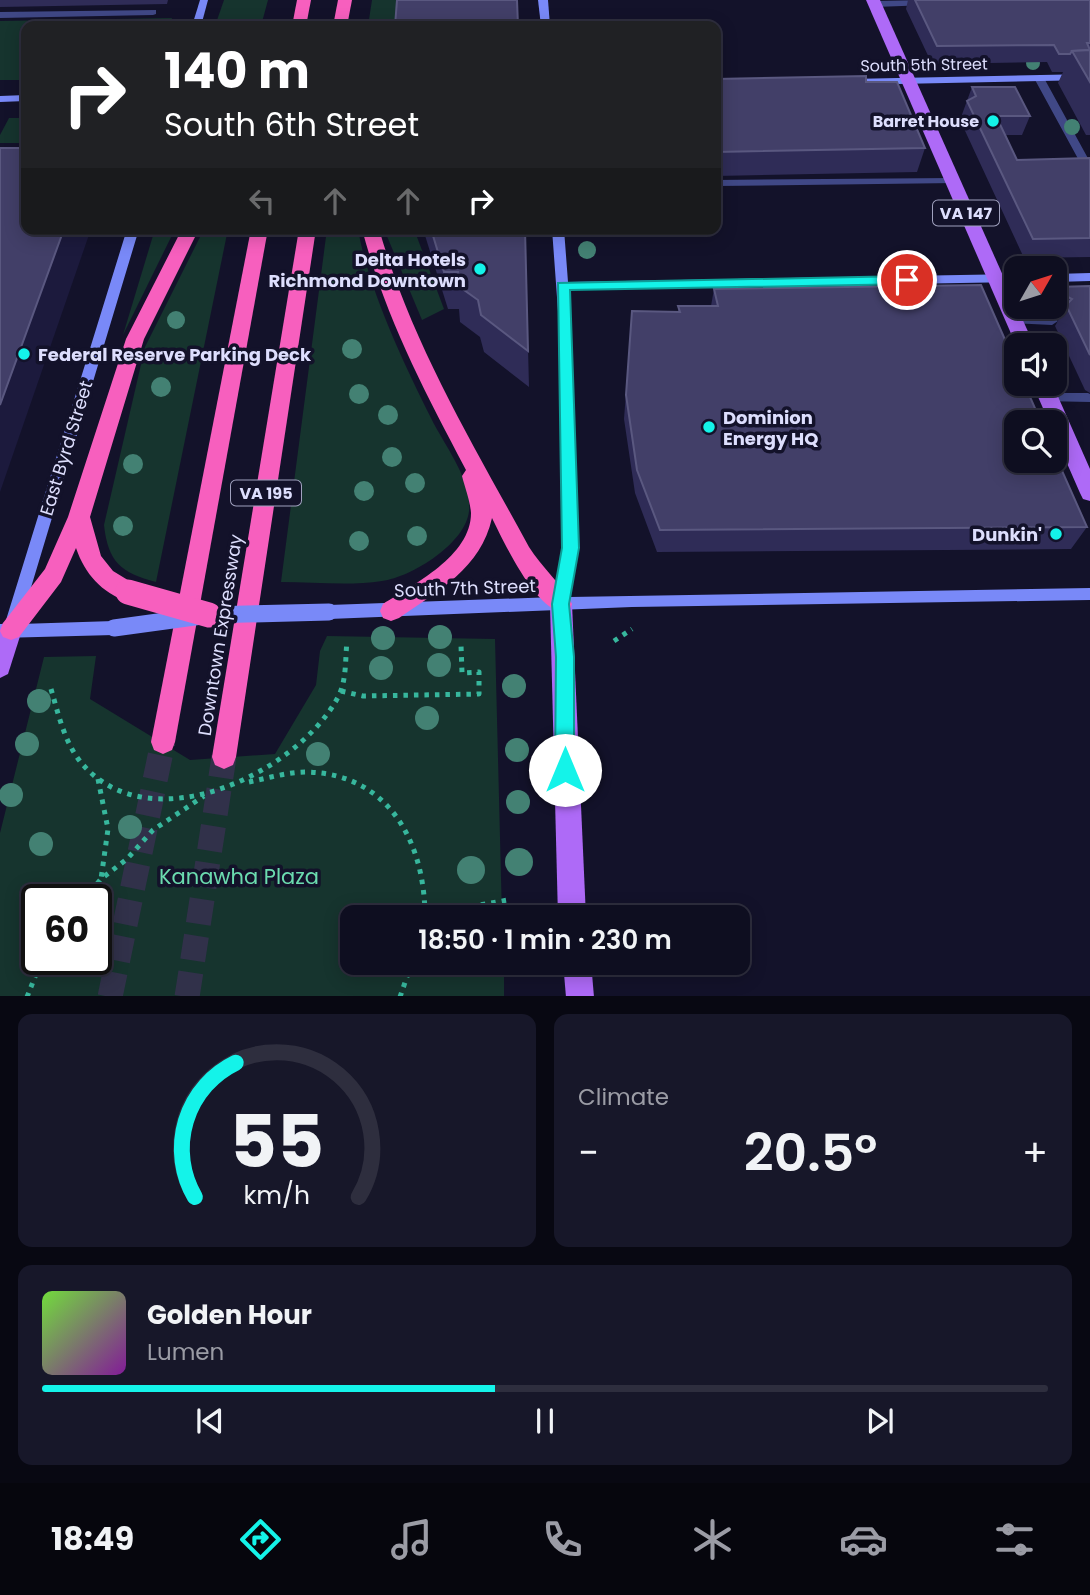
<!DOCTYPE html>
<html lang="en">
<head>
<meta charset="utf-8">
<style>
  :root { --surface:#0e0e20; --page:#171729; --text:#f1f3f6; --muted:#9b9ca5; --line:#2e2e3e; --accent:#14f3e9 }
  body { margin:0; font-family:Poppins,sans-serif; background:var(--page); color:var(--text); height:100vh; display:flex; flex-direction:column; font-size:26px; white-space:nowrap }
  * { box-sizing:border-box; margin:0 }
  p { font-size:23px; color:var(--muted) }
  .icon { flex:none; width:38px; height:38px; fill:none; stroke:currentColor; stroke-width:2; stroke-linecap:round; stroke-linejoin:round }
  .map { position:relative; height:996px; overflow:hidden }
  .panel { display:flex; flex-direction:column; gap:18px; padding:18px; background:#080812; flex:1 }
  .panel>* { flex:none }
  .hud { position:absolute; left:21px; top:21px; width:700px; height:214px; border-radius:14px; box-shadow:0 4px 18px #0003,0 0 0 2px var(--line); background:#202124; color:#fff; overflow:hidden }
  .needle { width:46px; rotate:51deg }
  .fabs { position:absolute; left:1004px; top:256px; display:grid; gap:14px }
  .fabs a { display:grid; place-items:center; width:63px; height:63px; border-radius:14px; background:var(--surface); box-shadow:0 4px 18px #0003,0 0 0 2px var(--line); font-size:35px }
  .speed { position:absolute; left:21px; top:884px; display:flex; gap:14px; font-size:35px; font-weight:700; text-align:center }
  .speed>* { display:grid; place-content:center; width:91px; height:91px; border-radius:50%; background:var(--surface); box-shadow:0 4px 18px #0003,0 0 0 2px var(--line); line-height:1 }
  .speed .limit { border:4px solid #111; border-radius:10px; background:#fff; color:#111 }
  .pin { position:absolute; display:grid; place-items:center; width:60px; height:60px; color:#fff; margin:-30px; border:4px solid #fff; border-radius:50%; box-shadow:0 2px 7px #0007 }
  .me { position:absolute; width:77px; margin:-38px; rotate:0deg; stroke-linejoin:round; filter:drop-shadow(0 0 5px #0008) }
  .turn { display:flex; align-items:center; gap:24px; height:147px; padding:0 28px; font-size:32px }
  .turn .icon { width:91px; height:91px; stroke-width:2.5 }
  .turn b { display:block; font-size:49px; line-height:60px }
  .lanes { display:flex; align-items:center; height:66px; padding:0 28px; background:#0003; justify-content:center; gap:35px; direction:ltr }
  .lanes .off { opacity:.35 }
  .big { font-size:52px; font-weight:600; line-height:1.1 }
  .panel .widget { flex:1; display:flex; flex-direction:column; justify-content:center; gap:10px; min-width:0; padding:0 24px; border-radius:14px; background:var(--page) }
  .panel .dial { align-items:center; gap:0 }
  .dial svg { height:182px; overflow:visible; fill:none; stroke:var(--line); stroke-width:7; stroke-linecap:round; text-anchor:middle }
  .dial text { fill:var(--text); stroke:none }
  .song { display:flex; align-items:center; gap:21px }
  .cover { width:84px; height:84px; border-radius:10px; background:linear-gradient(135deg,hsl(100 70% 55%),hsl(290 70% 35%)) }
  .played { height:7px; border-radius:4px; background:linear-gradient(90deg,var(--accent) 45%,var(--line) 45%) }
  .keys { display:flex; justify-content:space-around; direction:ltr }
  .heat { display:flex; justify-content:space-between; align-items:center; font-size:38px; direction:ltr }
  .panel .tiles { flex:1; display:grid; gap:18px; grid-template-columns:1fr 1fr }
  .widget:last-child { grid-column:span 2 }
  .trip { position:absolute; left:340px; top:905px; width:410px; height:70px; border-radius:14px; background:var(--surface); box-shadow:0 4px 18px #0003,0 0 0 2px var(--line); font-weight:600; line-height:70px; text-align:center }
  .tab-bar { display:flex; height:112px; justify-content:space-around; align-items:center; background:#06060d; color:var(--muted) }
  .tab-bar .icon { width:49px; height:49px }
  .tab-bar .active { color:var(--accent) }
  .tab-bar b { font-size:32px; color:var(--text) }
  .map>svg:first-child { display:block }
  .green { fill:#16342e; fill-rule:evenodd }
  .lines { fill:none; stroke-linecap:round; stroke-linejoin:round }
  .highway-tunnel { stroke:#31314a; stroke-width:25; stroke-dasharray:25 12; stroke-linecap:butt }
  .path { stroke:#37b79d; stroke-width:5; stroke-dasharray:4.5 6; stroke-linecap:butt }
  .lane { fill:#404886; fill-rule:evenodd }
  .secondary { fill:#7989f8; fill-rule:evenodd }
  .primary { fill:#ae6af7; fill-rule:evenodd }
  .highway { fill:#f75fbe; fill-rule:evenodd }
  .secondary-bridge { stroke:#7989f8; stroke-width:17 }
  .highway-bridge { stroke:#f75fbe; stroke-width:25 }
  .tree { fill:#438173 }
  .wall { fill:#2f2c57 }
  .shaded-wall { fill:#1c1a3d }
  .building { fill:#423f68; stroke:#5a5880; stroke-width:2 }
  .route { fill:#14f3e9; stroke:#0d9e97; stroke-width:2 }
  .poi-dot { fill:#14f3e9; stroke:#13122a; stroke-width:2.5 }
  .labels { text-anchor:middle; dominant-baseline:central; stroke-width:7; stroke-linejoin:round; paint-order:stroke }
  .far-street-label { font-size:16px; fill:#dddefd; stroke:#13122a }
  .far-poi-label { font-size:16px; font-weight:bold; fill:#dddefd; stroke:#13122a; text-anchor:end }
  .shield { fill:#13122a; stroke:#a0a1be; stroke-width:2 }
  .shield-label { font-size:16px; font-weight:bold; fill:#dddefd }
  .poi-label { font-size:18px; font-weight:bold; fill:#dddefd; stroke:#13122a; text-anchor:end }
  .street-label { font-size:18px; fill:#dddefd; stroke:#13122a }
  .near-park-label { font-size:21px; fill:#6bdbaf; stroke:#13122a }
</style>
</head>
<body>
<div class="map">
<svg width="1090" height="997" viewBox="0 0 1090 997">
  <rect width="100%" height="100%" fill="#13122a"/>
  <!-- green -->
  <g class="green">
    <polygon points="224,0 268,0 261,26 215,26"/>
    <polygon points="372,0 400,0 397,26 368,26"/>
    <polygon points="172,18 169,26 26,26 26,80 0,80 0,21"/>
    <polygon points="9,118 26,118 26,143 0,143 0,135"/>
    <polygon points="155,229 175,229 123,335"/>
    <path d="M204,229h24l-72,353c-35,-9 -48,-20 -52,-57l41,-178z"/>
    <path d="M327,229h31c10,59 46,135 73,189 13,27 41,61 38,93 -3,32 -57,66 -87,70 -32,5 -68,1 -101,1z"/>
    <polygon points="384,229 414,229 444,309 422,320"/>
    <path d="M327,636l168,3 7,278h-150v45l152,1v33l-504,1v-164l44,-176 52,-1 -6,43 100,61 85,-6 41,-69 4,-34zM37,900h59v59h-59z"/>
  </g>
  <g class="lines">
    <!-- highway-tunnel -->
    <g class="highway-tunnel">
      <polyline points="110,997 163,742"/>
      <polyline points="187,997 224,757"/>
    </g>
    <!-- path -->
    <g class="path">
      <polyline points="614,641 632,629"/>
      <path d="M51,689c8,27 14,57 34,78 69,74 211,6 252,-68 10,-17 8,-39 10,-58"/>
      <polyline points="341,691 363,696 479,694 479,672 462,673 461,645"/>
      <polyline points="98,779 108,829 101,879"/>
      <path d="M249,782c19,-4 39,-10 58,-10 83,2 118,72 118,145"/>
      <polyline points="84,900 101,879 127,859 153,830 204,796"/>
      <polyline points="452,917 479,905 508,900"/>
      <polyline points="27,997 42,959"/>
      <polyline points="400,997 412,962"/>
    </g>
    <!-- lane -->
    <g class="lane">
      <polygon points="926,0 929,1 929,5 875,7 870,4 875,1"/>
      <polygon points="156,10 156,14 153,15 0,18 0,12"/>
      <polygon points="1039,75 1044,78 1090,162 1090,168 1083,168 1082,166 1034,78"/>
      <polygon points="952,178 957,181 956,183 716,186 716,180"/>
      <polygon points="1014,316 1052,317 1058,321 1052,325 1010,323 1008,320"/>
      <polygon points="1048,393 1088,393 1090,394 1090,402 1043,401 1042,398"/>
    </g>
    <!-- secondary -->
    <g class="secondary">
      <polygon points="200,0 208,0 201,26 192,26"/>
      <polygon points="538,0 548,0 550,26 541,26"/>
      <polygon points="1090,74 1090,80 850,85 845,82 850,79"/>
      <polygon points="26,95 26,101 0,102 0,96"/>
      <polygon points="127,229 139,229 20,624 114,621 119,623 122,628 119,633 114,635 0,638 0,624 8,624 6,620"/>
      <polygon points="552,229 564,229 568,282 1017,274 1017,282 568,290 577,548 570,597 1090,588 1090,600 632,607 329,619 324,617 321,612 324,607 329,605 555,597 563,548 558,311"/>
      <polygon points="1090,273 1090,281 1055,282 1055,274"/>
    </g>
    <!-- primary -->
    <g class="primary">
      <polygon points="866,0 880,0 1034,345 1016,345"/>
      <polygon points="1032,383 1052,383 1090,469 1090,501 1083,499 1080,493 1055,436 1055,422 1049,422"/>
      <polygon points="561,594 569,597 572,604 586,917 558,917 550,604 553,597"/>
      <polygon points="11,620 19,623 22,630 8,674 0,678 0,629 3,623"/>
      <polygon points="563,962 591,962 594,997 566,997"/>
    </g>
    <!-- highway -->
    <g class="highway">
      <polygon points="297,0 311,0 306,26 292,26"/>
      <polygon points="338,0 352,0 347,26 333,26"/>
      <path d="M182,229h17l-55,110 -54,178 11,39 12,15 23,14 3,7 -3,7 -8,3c-27,-10 -43,-28 -52,-54l-15,34 -42,55 -8,3 -8,-3 -3,-6 3,-8 42,-54 23,-52 58,-178z"/>
      <polygon points="251,229 268,229 175,742 172,750 163,754 154,750 151,742"/>
      <polygon points="299,229 316,229 236,757 233,765 224,769 215,765 212,757"/>
      <path d="M362,229h17c33,115 93,213 150,318 12,19 34,39 43,57l-3,7c-29,10 -66,-71 -77,-93 -11,50 -54,73 -93,100l-8,3 -8,-3 -3,-7 3,-7c31,-20 88,-48 88,-91 -1,-13 -6,-25 -9,-37l4,-6c-43,-82 -80,-151 -104,-241z"/>
    </g>
    <!-- secondary-bridge -->
    <polyline class="secondary-bridge" points="114,628 209,615 329,612"/>
    <!-- highway-bridge -->
    <polyline class="highway-bridge" points="128,592 209,615"/>
  </g>
  <!-- trees -->
  <g class="tree">
    <circle cx="1033" cy="63" r="7"/>
    <circle cx="1072" cy="127" r="8"/>
    <circle cx="587" cy="250" r="9"/>
    <circle cx="176" cy="320" r="9"/>
    <circle cx="352" cy="349" r="10"/>
    <circle cx="161" cy="387" r="10"/>
    <circle cx="359" cy="394" r="10"/>
    <circle cx="388" cy="415" r="10"/>
    <circle cx="392" cy="457" r="10"/>
    <circle cx="133" cy="464" r="10"/>
    <circle cx="415" cy="483" r="10"/>
    <circle cx="364" cy="491" r="10"/>
    <circle cx="123" cy="526" r="10"/>
    <circle cx="417" cy="536" r="10"/>
    <circle cx="359" cy="541" r="10"/>
    <circle cx="440" cy="637" r="12"/>
    <circle cx="383" cy="638" r="12"/>
    <circle cx="439" cy="665" r="12"/>
    <circle cx="381" cy="668" r="12"/>
    <circle cx="514" cy="686" r="12"/>
    <circle cx="39" cy="701" r="12"/>
    <circle cx="427" cy="718" r="12"/>
    <circle cx="27" cy="744" r="12"/>
    <circle cx="517" cy="750" r="12"/>
    <circle cx="318" cy="754" r="12"/>
    <circle cx="11" cy="795" r="12"/>
    <circle cx="518" cy="802" r="12"/>
    <circle cx="130" cy="827" r="12"/>
    <circle cx="41" cy="844" r="12"/>
    <circle cx="519" cy="862" r="14"/>
    <circle cx="471" cy="870" r="14"/>
  </g>
  <!-- wall -->
  <g class="wall">
    <polygon points="0,0 168,0 167,4 0,7"/>
    <polygon points="908,0 1090,0 1090,135 1086,135 1058,83 1063,72 1052,72 1047,62 932,64 906,9"/>
    <polygon points="716,79 925,148 917,172 716,176"/>
    <polygon points="972,87 1030,116 1022,135 1006,135 1017,160 1090,158 1090,257 1024,258 960,120"/>
    <polygon points="423,229 525,229 529,387 484,352 480,337 460,322 459,309 448,309"/>
    <polygon points="1090,286 1090,393 1085,390 1055,326 1059,319 1049,314 1046,308 1047,306 1055,306 1055,291 1057,287"/>
    <polygon points="714,289 1087,527 1071,549 657,552 635,493 624,419 632,311 678,312 678,306 711,306"/>
  </g>
  <!-- shaded-wall -->
  <polygon class="shaded-wall" points="64,229 91,229 0,492 0,405"/>
  <!-- building -->
  <g class="building">
    <polygon points="397,0 517,0 518,26 395,26"/>
    <polygon points="915,0 1090,0 1090,43 1087,43 1090,50 1072,51 1070,54 1059,54 1054,45 937,46"/>
    <polygon points="1090,50 1090,82 1072,51"/>
    <polygon points="866,76 866,82 897,82 925,148 716,152 716,79"/>
    <polygon points="972,87 1015,87 1030,116 996,116 1017,160 1090,158 1090,238 1033,239 967,101 976,96"/>
    <polygon points="0,148 26,148 26,229 64,229 0,405"/>
    <polygon points="431,229 525,229 528,351 481,315 478,300 457,285 458,272 444,272"/>
    <polygon points="981,285 1017,367 1017,383 1024,383 1041,422 1017,422 1017,460 1055,460 1055,455 1087,527 660,530 637,470 626,395 632,311 680,312 678,306 718,306 714,289"/>
    <polygon points="1090,286 1090,355 1066,305 1072,299 1060,293 1057,287"/>
  </g>
  <!-- route -->
  <polygon class="route" points="907,276 914,280 912,284 570,290 579,548 569,604 574,657 574,770 571,777 565,779 558,777 555,770 556,657 552,604 562,548 558,283"/>
  <!-- markers -->
  <g class="poi-dot">
    <circle cx="993" cy="121" r="7"/>
    <circle cx="480" cy="269" r="7"/>
    <circle cx="24" cy="354" r="7"/>
    <circle cx="709" cy="427" r="7"/>
    <circle cx="1056" cy="534" r="7"/>
  </g>
  <g class="labels">
    <!-- far-street labels -->
    <g class="far-street-label">
      <text transform="translate(924 65) rotate(-1)">South 5th Street</text>
    </g>
    <!-- far-poi labels -->
    <g class="far-poi-label">
      <text x="979" y="121">Barret House</text>
    </g>
    <!-- shield labels -->
    <g class="shield">
      <rect x="933" y="200.5" width="66" height="25" rx="5"/>
      <rect x="231" y="480.5" width="70" height="25" rx="5"/>
    </g>
    <g class="shield-label">
      <text x="966" y="213">VA 147</text>
      <text x="266" y="493">VA 195</text>
    </g>
    <!-- poi labels -->
    <g class="poi-label">
      <text x="466" y="259">Delta Hotels<tspan x="466" dy="21">Richmond Downtown</tspan></text>
      <text x="38" y="354" text-anchor="start">Federal Reserve Parking Deck</text>
      <text x="723" y="417" text-anchor="start">Dominion<tspan x="723" dy="21">Energy HQ</tspan></text>
      <text x="1042" y="534">Dunkin'</text>
    </g>
    <!-- street labels -->
    <g class="street-label">
      <text transform="translate(66 448) rotate(-73)">East Byrd Street</text>
      <text transform="translate(465 588) rotate(-2)">South 7th Street</text>
      <text transform="translate(220 635) rotate(-81)">Downtown Expressway</text>
    </g>
    <!-- near-park labels -->
    <g class="near-park-label">
      <text x="239" y="876">Kanawha Plaza</text>
    </g>
  </g>
</svg>
<div class="fabs">
<a><svg class="needle" viewBox="-14 -14 28 28"><path d="M0-13l5 13h-10z" fill="#e53935"/><path d="M0 13l5-13h-10z" fill="#9b9ca5"/></svg></a>
<a><svg class="icon" aria-label="sound" viewBox="0 0 24 24"><path d="M4 9h4l5-4v14l-5-4H4zM17 9q2 3 0 6"/></svg></a>
<a><svg class="icon" aria-label="search" viewBox="0 0 24 24"><circle cx="10" cy="10" r="6"/><path d="M15 15l6 6"/></svg></a>
</div>
<div class="speed"><div class="limit">60</div></div>
<div class="pin" style="left:907px;top:280px;background:#d93025"><svg class="icon" aria-label="arrive" viewBox="0 0 24 24"><path d="M6 21V4h12l-3 4 3 4H6"/></svg></div>
<svg class="me" style="left:565px;top:770px" viewBox="-20 -20 40 40"><circle r="19" fill="#fff"/><path d="M0-13L10 11 0 6-10 11z" fill="#14f3e9"/></svg>
<div class="trip">18:50 · 1 min · 230 m</div>
<div class="hud">
<div class="turn"><svg class="icon" aria-label="right" viewBox="0 0 24 24"><path d="M7 20v-9h11M14 6l5 5-5 5"/></svg><div><b>140 m</b>South 6th Street</div></div>
<div class="lanes"><svg class="icon off" aria-label="left" viewBox="0 0 24 24"><path d="M17 20v-9H6M10 6l-5 5 5 5"/></svg><svg class="icon off" aria-label="ahead" viewBox="0 0 24 24"><path d="M12 20V5M6 11l6-6 6 6"/></svg><svg class="icon off" aria-label="ahead" viewBox="0 0 24 24"><path d="M12 20V5M6 11l6-6 6 6"/></svg><svg class="icon" aria-label="right" viewBox="0 0 24 24"><path d="M7 20v-9h11M14 6l5 5-5 5"/></svg></div>
</div>
</div>
<section class="panel">
<div class="tiles">
<div class="widget dial"><svg viewBox="0 0 100 80">
<path d="M14 69A42 42 0 1 1 86 69"/>
<path d="M14 69A42 42 0 0 1 32 10" stroke="#14f3e9"/>
<text x="50" y="56" font-size="32" font-weight="700">55</text>
<text x="50" y="72" font-size="11">km/h</text>
</svg></div>
<div class="widget"><p>Climate</p>
<div class="heat"><a>−</a><b class="big">20.5°</b><a>+</a></div>
</div>
<div class="widget">
<div class="song"><i class="cover"></i><div><b>Golden Hour</b><p>Lumen</p></div></div>
<div class="played"></div>
<div class="keys"><svg class="icon" aria-label="previous" viewBox="0 0 24 24"><path d="M18 5L8 12l10 7zM5 5v14"/></svg><svg class="icon" aria-label="pause" viewBox="0 0 24 24"><path d="M8 5v14M16 5v14"/></svg><svg class="icon" aria-label="next" viewBox="0 0 24 24"><path d="M6 5l10 7-10 7zM19 5v14"/></svg></div>
</div>
</div>
</section>
<nav class="tab-bar">
<b>18:49</b>
<svg class="icon active" aria-label="directions" viewBox="0 0 24 24"><path d="M12 3l9 9-9 9-9-9zM9 14v-3h6M13 9l2 2-2 2"/></svg>
<svg class="icon" aria-label="music" viewBox="0 0 24 24"><path d="M9 18V5l10-2v13"/><circle cx="6" cy="18" r="3"/><circle cx="16" cy="16" r="3"/></svg>
<svg class="icon" aria-label="phone" viewBox="0 0 24 24"><path d="M5 4h4l2 5-3 2q2 4 5 5l2-3 5 2v4C11 20 4 13 5 4z"/></svg>
<svg class="icon" aria-label="climate" viewBox="0 0 24 24"><path d="M12 3v18M4 7l16 10M4 17L20 7"/></svg>
<svg class="icon" aria-label="car" viewBox="0 0 24 24"><path d="M5 17H2v-5l4-1 3-4h7l3 4 3 1v5h-3M9 17h6M6 11h13"/><circle cx="7" cy="17" r="2"/><circle cx="17" cy="17" r="2"/></svg>
<svg class="icon" aria-label="filters" viewBox="0 0 24 24"><path d="M4 7h16M4 17h16"/><circle cx="9" cy="7" r="2"/><circle cx="15" cy="17" r="2"/></svg>
</nav>
</body>
</html>
